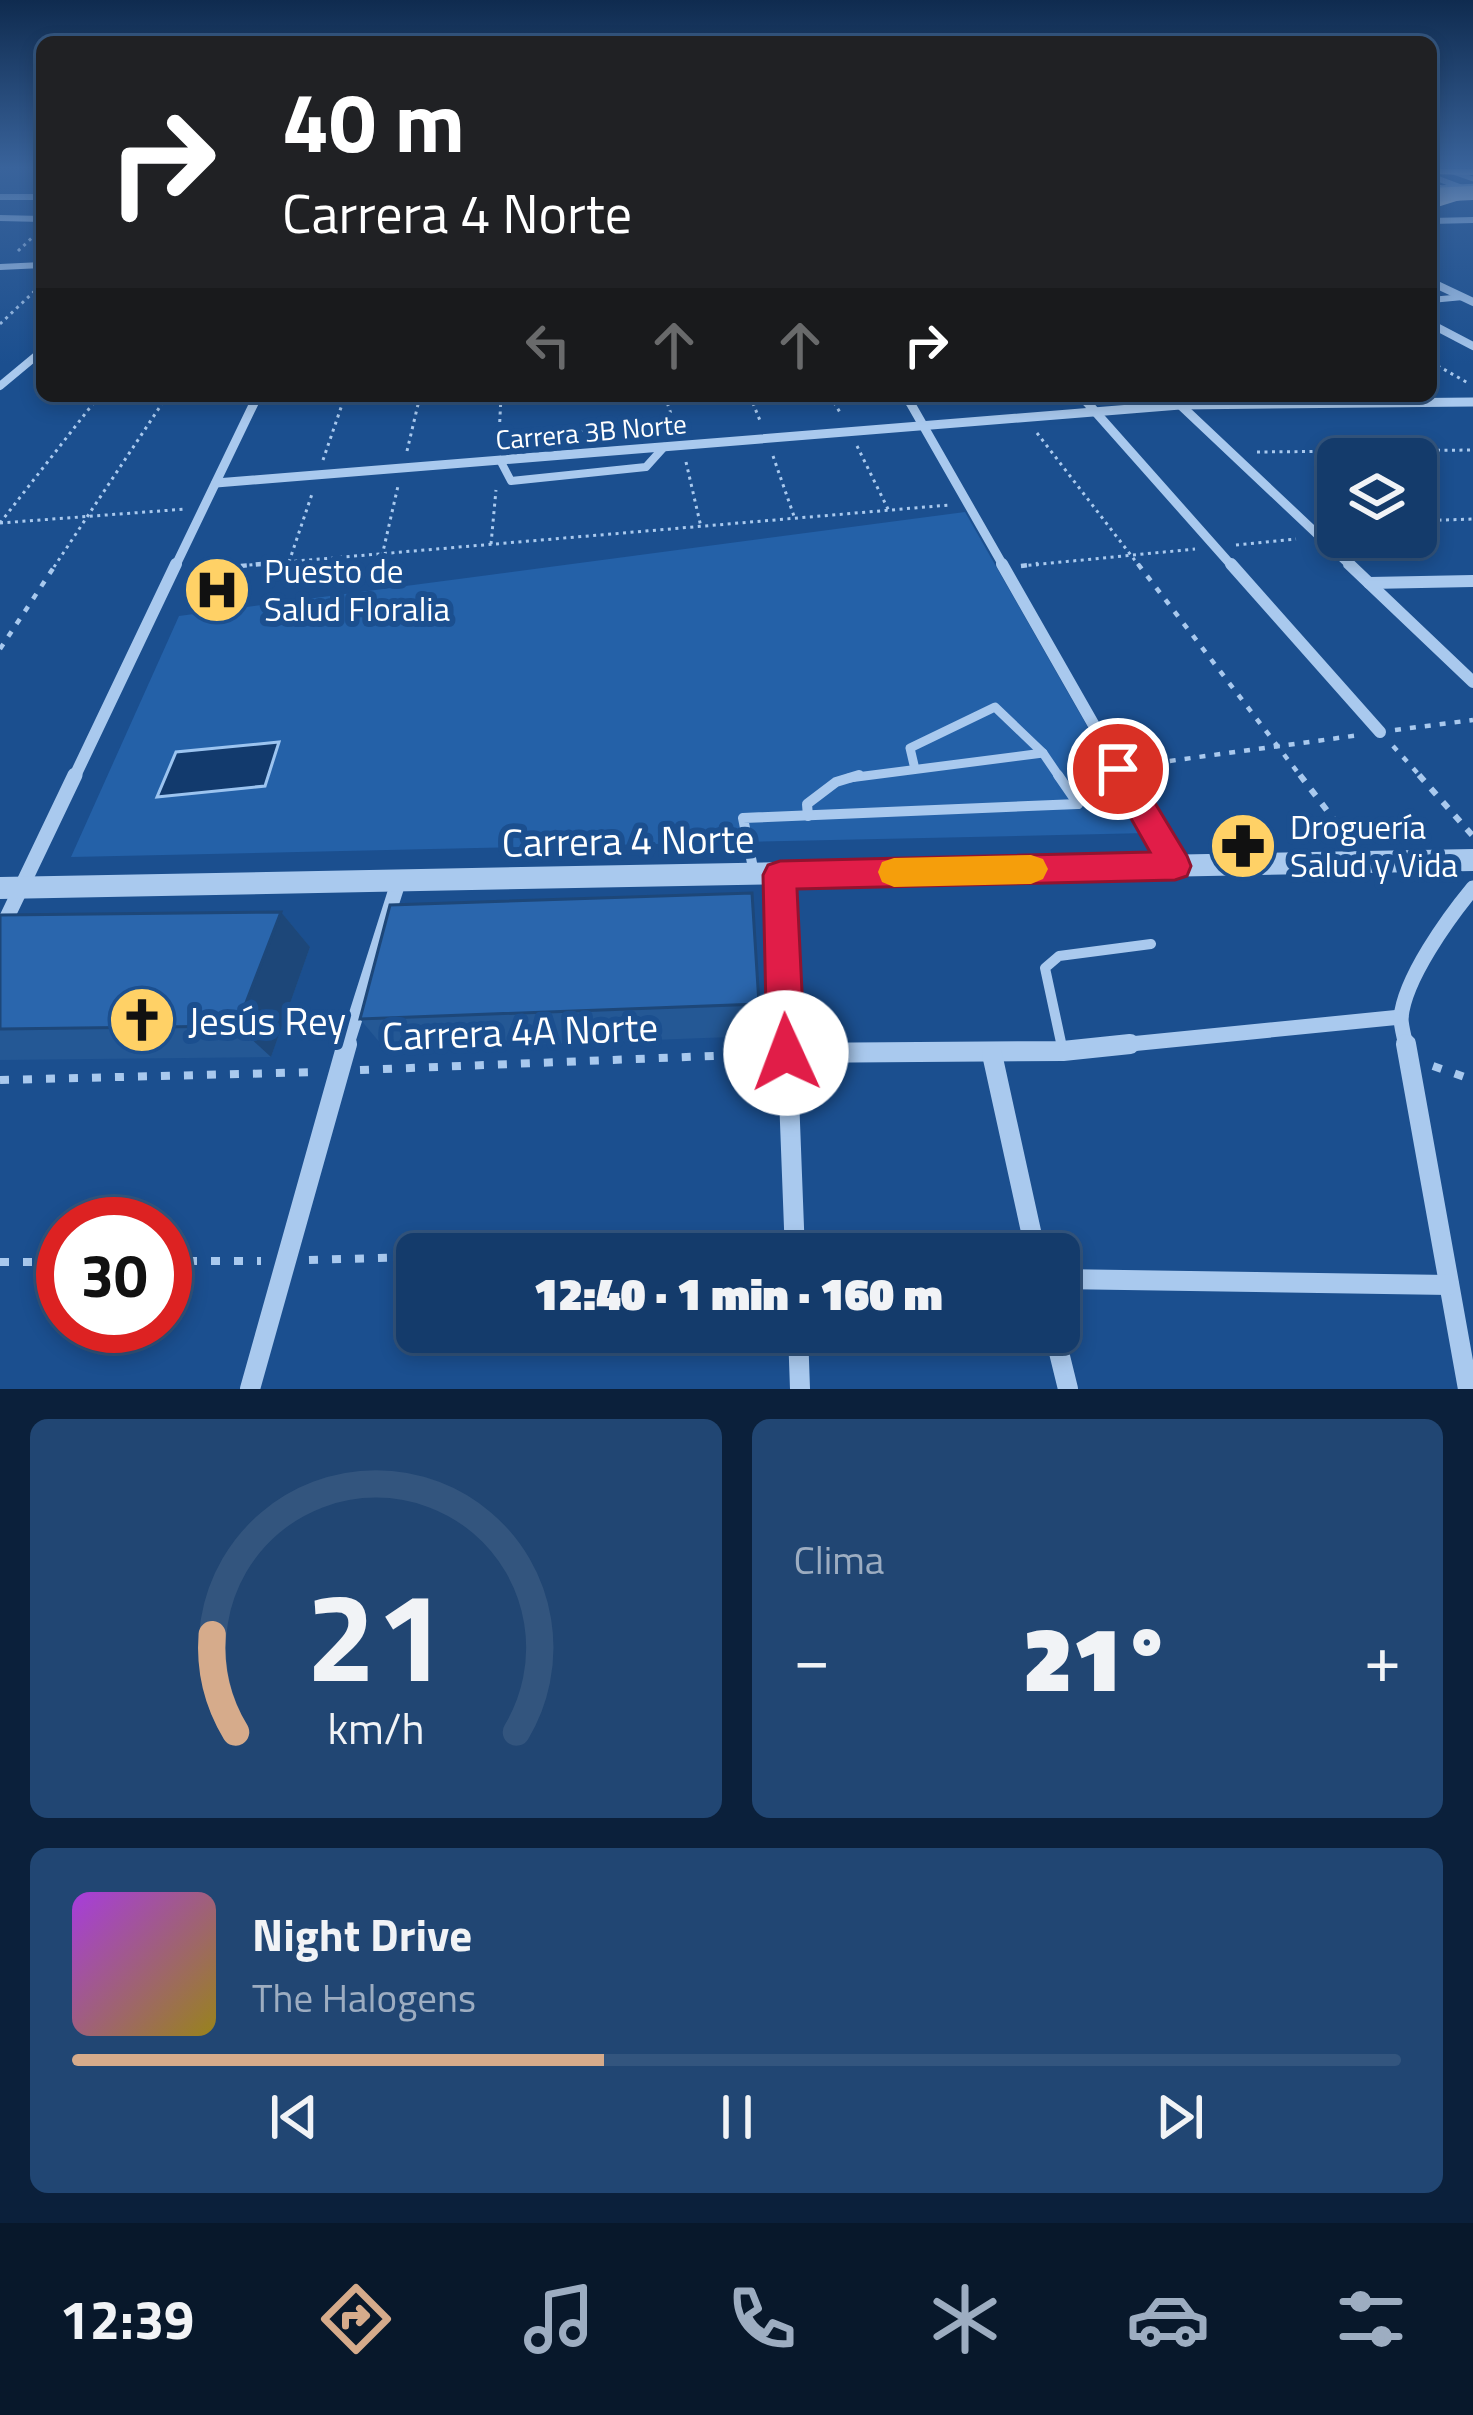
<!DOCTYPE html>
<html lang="es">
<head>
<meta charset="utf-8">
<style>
  :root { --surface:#143b6b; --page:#214673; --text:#f1f3f6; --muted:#9dadc1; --line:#33557e; --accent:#d6ab8b }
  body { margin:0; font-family:"Titillium Web",sans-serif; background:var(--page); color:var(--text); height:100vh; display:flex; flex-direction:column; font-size:45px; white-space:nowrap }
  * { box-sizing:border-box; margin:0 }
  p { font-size:39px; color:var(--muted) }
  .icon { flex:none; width:66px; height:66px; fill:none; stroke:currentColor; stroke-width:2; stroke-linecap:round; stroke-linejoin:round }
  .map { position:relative; height:1389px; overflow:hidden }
  .panel { display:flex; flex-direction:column; gap:30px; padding:30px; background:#0b203b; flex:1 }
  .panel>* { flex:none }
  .top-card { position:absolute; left:36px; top:36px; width:1401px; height:366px; border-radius:18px; box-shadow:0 6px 18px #0003,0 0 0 3px var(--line); background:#202124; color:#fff; overflow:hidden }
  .tools { position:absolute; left:1317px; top:438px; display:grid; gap:24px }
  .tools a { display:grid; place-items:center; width:120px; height:120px; border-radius:18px; background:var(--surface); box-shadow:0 6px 18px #0003,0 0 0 3px var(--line); font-size:60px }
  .speed { position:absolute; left:36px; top:1197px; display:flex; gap:24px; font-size:60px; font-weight:700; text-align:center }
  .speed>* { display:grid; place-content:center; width:156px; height:156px; border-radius:50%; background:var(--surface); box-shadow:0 6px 18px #0003,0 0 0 3px var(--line); line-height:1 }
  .speed .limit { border:18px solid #d22; background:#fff; color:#111 }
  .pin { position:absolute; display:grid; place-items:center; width:102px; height:102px; color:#fff; margin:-51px; border:6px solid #fff; border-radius:50%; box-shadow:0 3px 12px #0007 }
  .me { position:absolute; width:132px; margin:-66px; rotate:358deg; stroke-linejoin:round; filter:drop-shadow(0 0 9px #0008) }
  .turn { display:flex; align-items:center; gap:42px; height:252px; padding:0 48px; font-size:54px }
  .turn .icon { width:156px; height:156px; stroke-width:2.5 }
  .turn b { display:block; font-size:84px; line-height:102px }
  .lanes { display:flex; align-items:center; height:114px; padding:0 48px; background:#0003; justify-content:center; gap:60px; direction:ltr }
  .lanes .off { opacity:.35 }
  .big { font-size:90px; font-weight:800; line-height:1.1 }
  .panel .tile { flex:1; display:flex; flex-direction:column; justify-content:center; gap:18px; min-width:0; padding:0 42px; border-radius:18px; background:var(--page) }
  .panel .dial { align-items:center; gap:0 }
  .dial svg { height:312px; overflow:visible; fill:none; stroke:var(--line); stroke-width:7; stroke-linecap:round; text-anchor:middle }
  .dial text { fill:var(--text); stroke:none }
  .song { display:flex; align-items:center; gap:36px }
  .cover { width:144px; height:144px; border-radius:18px; background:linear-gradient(135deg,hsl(280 70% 55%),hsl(50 70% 35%)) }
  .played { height:12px; border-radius:6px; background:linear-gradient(90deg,var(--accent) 40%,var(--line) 40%) }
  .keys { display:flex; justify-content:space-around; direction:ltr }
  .heat { display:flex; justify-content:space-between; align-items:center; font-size:66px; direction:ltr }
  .panel .tiles { flex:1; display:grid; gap:30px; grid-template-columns:1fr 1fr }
  .tile:last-child { grid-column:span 2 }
  .trip { position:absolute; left:396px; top:1233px; width:684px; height:120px; border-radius:18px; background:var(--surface); box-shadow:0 6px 18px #0003,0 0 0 3px var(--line); font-weight:800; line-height:120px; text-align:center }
  .tabs { display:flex; height:192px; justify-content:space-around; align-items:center; background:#08182b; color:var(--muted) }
  .tabs .icon { width:84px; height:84px }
  .tabs .active { color:var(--accent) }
  .tabs b { font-size:54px; color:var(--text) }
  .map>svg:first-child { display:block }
  .green { fill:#2461a8 }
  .water { fill:#123a6d; stroke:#9cc4f0; stroke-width:3 }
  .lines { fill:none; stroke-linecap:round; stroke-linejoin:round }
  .path-far3 { stroke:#a9c9ee; stroke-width:3; stroke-dasharray:3 4.5; stroke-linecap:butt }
  .path-far2 { stroke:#a9c9ee; stroke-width:4.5; stroke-dasharray:6 9; stroke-linecap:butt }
  .path-far1 { stroke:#a9c9ee; stroke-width:6; stroke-dasharray:8 10; stroke-linecap:butt }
  .path { stroke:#a9c9ee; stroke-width:8; stroke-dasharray:9 14; stroke-linecap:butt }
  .service-far4 { stroke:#a9c9ee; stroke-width:4.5 }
  .service-far3 { stroke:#a9c9ee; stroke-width:6 }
  .service-far2 { stroke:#a9c9ee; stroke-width:8 }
  .service-far1 { stroke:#a9c9ee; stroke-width:9 }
  .service { stroke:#a9c9ee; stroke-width:10 }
  .minor-far5 { stroke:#a9c9ee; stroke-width:6 }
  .minor-far4 { stroke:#a9c9ee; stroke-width:8 }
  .minor-far3 { stroke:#a9c9ee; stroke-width:9 }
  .minor-far2 { stroke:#a9c9ee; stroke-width:12 }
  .minor-far1 { stroke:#a9c9ee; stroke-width:15 }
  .minor { stroke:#a9c9ee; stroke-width:20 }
  .tertiary { fill:#a9c9ee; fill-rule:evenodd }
  .trunk { fill:#f8faff; fill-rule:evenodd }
  .service-bridge { stroke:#a9c9ee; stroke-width:4.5 }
  .primary-bridge { stroke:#f0f6ff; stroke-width:14 }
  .wall { fill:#245895 }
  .shaded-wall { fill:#1d4779 }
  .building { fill:#2a66ad; stroke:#1d4779; stroke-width:3 }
  .route { fill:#e11d48; stroke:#92132f; stroke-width:3 }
  .slow { fill:#f59e0b }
  .labels { text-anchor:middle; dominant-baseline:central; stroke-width:12; stroke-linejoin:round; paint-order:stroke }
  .far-street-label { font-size:27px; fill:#fff; stroke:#1b4f8f }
  .poi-label { font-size:33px; fill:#fff; stroke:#1b4f8f; text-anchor:start }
  .near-street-label { font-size:39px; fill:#fff; stroke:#1b4f8f }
  .near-poi-label { font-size:39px; fill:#fff; stroke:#1b4f8f; text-anchor:start }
</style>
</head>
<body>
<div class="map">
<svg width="1473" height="1389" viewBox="0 0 1473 1389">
  <rect width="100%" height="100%" fill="#1b4f8f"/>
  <!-- green -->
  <polygon class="green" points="965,512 1148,833 71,857 179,616"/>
  <!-- water -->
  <polygon class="water" points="279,742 265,786 157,797 176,752"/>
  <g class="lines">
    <!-- path-far3 -->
    <g class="path-far3">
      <polyline points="18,251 36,234"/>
      <polyline points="0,324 42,284"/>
      <polyline points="1431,362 1468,383"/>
      <polyline points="665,396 674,423"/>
      <polyline points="750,396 761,423"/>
      <polyline points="830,396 841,414"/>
      <polyline points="1037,433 1140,567"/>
      <polyline points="499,437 674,423"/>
      <polyline points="499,437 501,396"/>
      <polyline points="857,446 889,511"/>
      <polyline points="407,451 420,396"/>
      <polyline points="1257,452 1473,450"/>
      <polyline points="773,456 795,519"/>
      <polyline points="323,460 345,396"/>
      <polyline points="686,462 701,527"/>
      <polyline points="1416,521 1473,519"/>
      <polyline points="0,523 186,509"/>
      <polyline points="0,523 99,396"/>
      <polyline points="491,544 496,490"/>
      <polyline points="1236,545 1296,539"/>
      <polyline points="382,556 398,486"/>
      <polyline points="289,562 312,494"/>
      <polyline points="1021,566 1195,549"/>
      <polyline points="54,567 167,396"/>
      <polyline points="227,567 949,505"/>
    </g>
    <!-- path-far2 -->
    <g class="path-far2">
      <polyline points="1138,564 1302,778"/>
      <polyline points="1021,566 1038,564"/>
      <polyline points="196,570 262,564"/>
      <polyline points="0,649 56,564"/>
      <polyline points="1395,730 1473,720"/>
      <polyline points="1393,746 1422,778"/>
      <polyline points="1140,765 1360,735"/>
    </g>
    <!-- path-far1 -->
    <g class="path-far1">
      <polyline points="1300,775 1348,838"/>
      <polyline points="1419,775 1473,836"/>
    </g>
    <!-- path -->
    <g class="path">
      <polyline points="1433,1066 1473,1080"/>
      <polyline points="360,1070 762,1054"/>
      <polyline points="0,1080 319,1072"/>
      <polyline points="531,1254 771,1248"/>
      <polyline points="309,1260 417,1257"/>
      <polyline points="165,1261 261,1261"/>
      <polyline points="0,1262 63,1262"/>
    </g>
    <!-- service-far4 -->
    <polyline class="service-far4" points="1450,171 1473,179"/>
    <!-- service-far3 -->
    <polyline class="service-far3" points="1431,300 1463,297"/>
    <!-- service-far2 -->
    <polyline class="service-far2" points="500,460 511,481 646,467 664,447"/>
    <!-- service-far1 -->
    <g class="service-far1">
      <polyline points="914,765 910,748 995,707 1043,753 1060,778"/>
      <polyline points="849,778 1043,753"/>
    </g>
    <!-- service -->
    <g class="service">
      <polyline points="1058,775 1078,804"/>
      <polyline points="808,816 807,804 836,782 859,775"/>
      <polyline points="754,873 743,818 1078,804"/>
      <polyline points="1062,1047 1045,968 1059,956 1151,944"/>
    </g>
    <!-- minor-far5 -->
    <g class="minor-far5">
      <polyline points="0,197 42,197"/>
      <polyline points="0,218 42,219"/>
      <polyline points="1431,221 1473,220"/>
      <polyline points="0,267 42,265"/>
    </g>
    <!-- minor-far4 -->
    <g class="minor-far4">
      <polyline points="1431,282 1473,302"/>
      <polyline points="1431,324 1473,346"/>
      <polyline points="0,386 42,351"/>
      <polyline points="906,396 909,402"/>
      <polyline points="1081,396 1086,402"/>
      <polyline points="1171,396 1177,402"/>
      <polyline points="254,402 257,396"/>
    </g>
    <!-- minor-far3 -->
    <g class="minor-far3">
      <polyline points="908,399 1004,567"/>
      <polyline points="1084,399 1233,567"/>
      <polyline points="1174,399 1352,567"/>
      <polyline points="216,483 1180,405 1473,402"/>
      <polyline points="175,567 256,399"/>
    </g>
    <!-- minor-far2 -->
    <g class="minor-far2">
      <polyline points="1002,564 1124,778"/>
      <polyline points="1231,564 1380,732"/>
      <polyline points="1349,564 1473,682"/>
      <polyline points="1369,583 1473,581"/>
      <polyline points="74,778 176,564"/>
    </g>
    <!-- minor-far1 -->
    <g class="minor-far1">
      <polyline points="1123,775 1174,865"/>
      <polyline points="780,876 787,1047"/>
      <polyline points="0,932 75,775"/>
      <polyline points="346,1047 398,883"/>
      <polyline points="1100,1047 1401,1017"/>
      <path d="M1406,1047c-1,-8 -5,-20 -5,-29 3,-39 48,-101 72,-130"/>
    </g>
    <!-- minor -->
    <g class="minor">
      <polyline points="787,1044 795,1254"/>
      <polyline points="1406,1044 1468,1389"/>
      <polyline points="786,1053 1063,1051 1130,1044"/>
      <polyline points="992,1054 1036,1254"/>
      <polyline points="1059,1279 1449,1285"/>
      <polyline points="798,1332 800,1389"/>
      <polyline points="1054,1332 1068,1389"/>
      <polyline points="250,1389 347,1044"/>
    </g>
    <!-- tertiary -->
    <g class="tertiary">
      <polygon points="1431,173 1473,189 1473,195 1431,179"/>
      <polygon points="1473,849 1473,871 0,899 0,877"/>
    </g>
    <!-- trunk -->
    <g class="trunk">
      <polygon points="1431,169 1473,169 1473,175 1431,174"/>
      <polygon points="1431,180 1461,196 1463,199 1431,209 1431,201 1443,198 1431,190"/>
    </g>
    <!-- service-bridge -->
    <polyline class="service-bridge" points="1431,188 1473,186"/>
    <!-- primary-bridge -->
    <polyline class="primary-bridge" points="1431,195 1473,193"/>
  </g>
  <!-- wall -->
  <g class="wall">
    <polygon points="281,912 310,947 271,1057 0,1060 0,915"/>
    <polygon points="759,1004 757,1036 386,1050 360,1019"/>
  </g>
  <!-- shaded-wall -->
  <polygon class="shaded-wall" points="281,912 310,947 271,1057 237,1026"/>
  <!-- building -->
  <g class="building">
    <polygon points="752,893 759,1004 360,1019 390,905"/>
    <polygon points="281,912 237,1026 0,1029 0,915"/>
  </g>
  <!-- sky -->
  <linearGradient id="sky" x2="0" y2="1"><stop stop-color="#0f2b4f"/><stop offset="0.46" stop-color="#39639b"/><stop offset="1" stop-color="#39639b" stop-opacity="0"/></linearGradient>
  <rect width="1473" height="364" fill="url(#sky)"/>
  <!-- route -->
  <polygon class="route" points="1118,757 1129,760 1187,856 1191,866 1187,876 1175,880 797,889 805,1053 800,1067 786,1072 772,1067 767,1053 763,875 768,865 780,861 1150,852 1103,769 1108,760"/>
  <!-- slow -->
  <polygon class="slow" points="1031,855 1043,859 1048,869 1043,879 1031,884 894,887 882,882 878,872 882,862 894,858"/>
  <!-- icons -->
  <defs>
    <g id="hospital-disc" transform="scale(3.45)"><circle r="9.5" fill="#ffd166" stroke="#1b4f8f"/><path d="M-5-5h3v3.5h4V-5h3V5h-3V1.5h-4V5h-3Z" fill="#111"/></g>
    <g id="pharmacy-disc" transform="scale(3.45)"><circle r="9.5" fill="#ffd166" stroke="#1b4f8f"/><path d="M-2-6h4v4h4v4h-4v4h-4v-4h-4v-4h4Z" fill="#111"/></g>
    <g id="church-disc" transform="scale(3.45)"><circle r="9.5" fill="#ffd166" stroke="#1b4f8f"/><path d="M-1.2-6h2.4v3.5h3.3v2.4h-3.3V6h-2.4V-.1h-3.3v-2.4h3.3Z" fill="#111"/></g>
  </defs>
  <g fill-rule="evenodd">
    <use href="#hospital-disc" x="217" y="590"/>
    <use href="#pharmacy-disc" x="1243" y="846"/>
    <use href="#church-disc" x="142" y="1020"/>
  </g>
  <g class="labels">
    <!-- far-street labels -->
    <g class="far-street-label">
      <text transform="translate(591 431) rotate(-5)">Carrera 3B Norte</text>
    </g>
    <!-- poi labels -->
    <g class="poi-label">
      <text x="264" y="571">Puesto de<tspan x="264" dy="38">Salud Floralia</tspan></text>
      <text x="1290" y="827">Droguería<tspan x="1290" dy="38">Salud y Vida</tspan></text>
    </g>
    <!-- near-street labels -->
    <g class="near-street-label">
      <text transform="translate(628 840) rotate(-1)">Carrera 4 Norte</text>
      <text transform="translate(520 1031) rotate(-2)">Carrera 4A Norte</text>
    </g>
    <!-- near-poi labels -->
    <g class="near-poi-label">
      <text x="188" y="1020">Jesús Rey</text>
    </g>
  </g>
</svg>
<div class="tools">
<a><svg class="icon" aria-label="layers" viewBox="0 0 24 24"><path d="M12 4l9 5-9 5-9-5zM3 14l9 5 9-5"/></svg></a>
</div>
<div class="speed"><div class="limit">30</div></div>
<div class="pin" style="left:1118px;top:769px;background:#d93025"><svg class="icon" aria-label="arrive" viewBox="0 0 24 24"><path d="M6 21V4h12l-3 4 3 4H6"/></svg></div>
<svg class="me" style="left:786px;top:1053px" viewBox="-20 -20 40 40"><circle r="19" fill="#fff"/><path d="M0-13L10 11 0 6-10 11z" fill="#e11d48"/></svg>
<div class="trip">12:40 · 1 min · 160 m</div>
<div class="top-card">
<div class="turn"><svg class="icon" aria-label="right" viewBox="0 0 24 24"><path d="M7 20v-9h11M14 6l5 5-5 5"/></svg><div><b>40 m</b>Carrera 4 Norte</div></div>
<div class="lanes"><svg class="icon off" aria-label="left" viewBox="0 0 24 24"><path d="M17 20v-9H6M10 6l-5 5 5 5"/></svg><svg class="icon off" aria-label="ahead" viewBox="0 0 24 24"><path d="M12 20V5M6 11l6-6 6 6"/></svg><svg class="icon off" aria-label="ahead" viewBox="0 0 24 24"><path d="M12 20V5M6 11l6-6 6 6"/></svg><svg class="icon" aria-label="right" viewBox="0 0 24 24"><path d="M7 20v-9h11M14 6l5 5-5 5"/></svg></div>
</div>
</div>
<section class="panel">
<div class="tiles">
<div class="tile dial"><svg viewBox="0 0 100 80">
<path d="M14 69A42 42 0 1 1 86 69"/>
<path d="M14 69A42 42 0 0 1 8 44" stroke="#d6ab8b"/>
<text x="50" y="56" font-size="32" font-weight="700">21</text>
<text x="50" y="72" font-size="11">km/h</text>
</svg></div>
<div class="tile"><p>Clima</p>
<div class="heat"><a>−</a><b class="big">21°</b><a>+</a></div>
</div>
<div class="tile">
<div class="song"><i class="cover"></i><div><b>Night Drive</b><p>The Halogens</p></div></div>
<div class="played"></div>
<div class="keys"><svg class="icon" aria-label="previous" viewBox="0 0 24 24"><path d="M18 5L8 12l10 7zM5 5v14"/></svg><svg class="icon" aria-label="pause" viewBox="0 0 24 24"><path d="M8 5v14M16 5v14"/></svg><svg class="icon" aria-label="next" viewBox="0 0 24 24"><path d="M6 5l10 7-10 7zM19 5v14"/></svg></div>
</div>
</div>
</section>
<nav class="tabs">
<b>12:39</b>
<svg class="icon active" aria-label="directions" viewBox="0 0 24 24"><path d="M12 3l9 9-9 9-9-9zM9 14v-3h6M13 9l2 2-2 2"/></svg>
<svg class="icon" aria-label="music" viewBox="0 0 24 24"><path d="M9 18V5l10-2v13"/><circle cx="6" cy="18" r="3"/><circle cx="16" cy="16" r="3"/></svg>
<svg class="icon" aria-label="phone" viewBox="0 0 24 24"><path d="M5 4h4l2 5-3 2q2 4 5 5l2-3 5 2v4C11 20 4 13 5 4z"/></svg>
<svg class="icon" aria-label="climate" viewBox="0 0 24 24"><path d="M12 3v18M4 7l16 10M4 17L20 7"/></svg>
<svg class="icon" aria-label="car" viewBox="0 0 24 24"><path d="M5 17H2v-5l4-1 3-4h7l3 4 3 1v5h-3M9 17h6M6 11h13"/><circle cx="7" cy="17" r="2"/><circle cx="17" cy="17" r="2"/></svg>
<svg class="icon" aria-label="filters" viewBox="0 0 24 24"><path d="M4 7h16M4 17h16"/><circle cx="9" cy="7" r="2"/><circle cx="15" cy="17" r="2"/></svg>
</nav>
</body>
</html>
